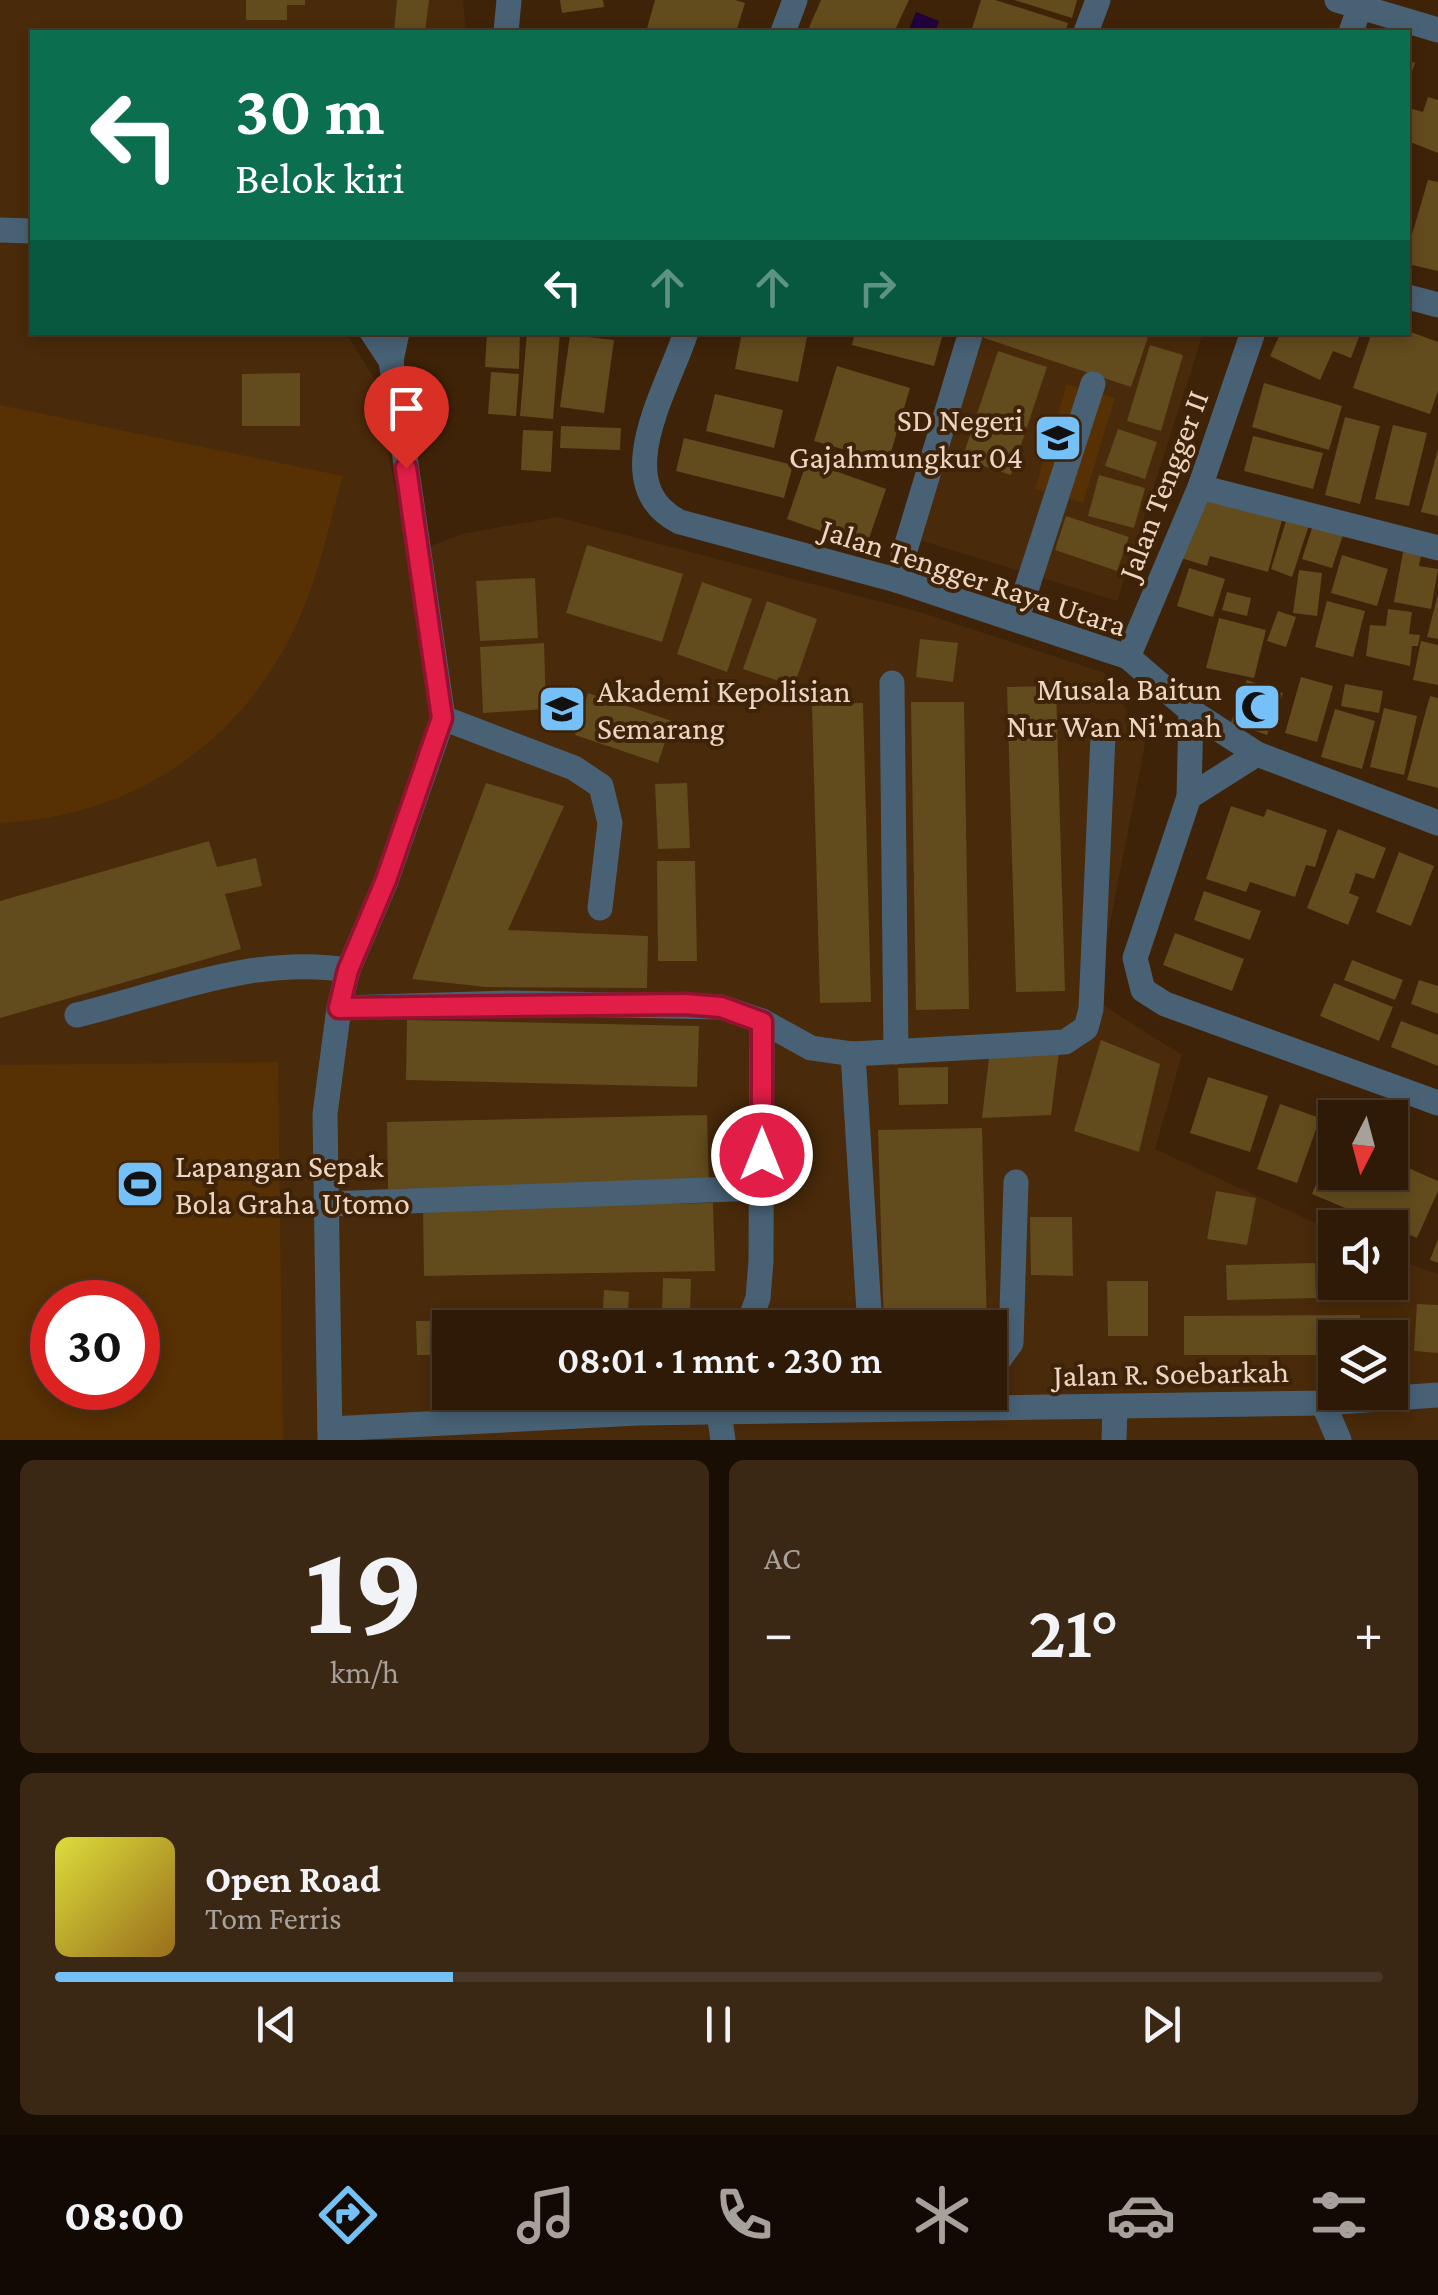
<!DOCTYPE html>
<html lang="id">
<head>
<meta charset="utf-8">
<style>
  :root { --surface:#2e1a06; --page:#3a2714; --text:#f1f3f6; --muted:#a7a19b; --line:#493828; --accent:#75c0f6 }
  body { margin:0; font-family:"Crimson Pro",serif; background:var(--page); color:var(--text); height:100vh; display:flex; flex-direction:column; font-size:38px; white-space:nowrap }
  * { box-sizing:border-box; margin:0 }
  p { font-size:32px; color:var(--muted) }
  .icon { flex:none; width:55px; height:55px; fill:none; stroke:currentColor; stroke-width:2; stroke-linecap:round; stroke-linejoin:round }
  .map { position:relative; height:1440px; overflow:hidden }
  .sheet { display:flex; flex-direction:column; gap:20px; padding:20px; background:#190e03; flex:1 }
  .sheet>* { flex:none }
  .guide { position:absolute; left:30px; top:30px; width:1380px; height:305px; border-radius:0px; box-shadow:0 5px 15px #0003,0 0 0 2px var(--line); background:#0b6e4f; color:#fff; overflow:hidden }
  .needle { width:65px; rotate:186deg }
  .tools { position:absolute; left:1318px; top:1100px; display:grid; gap:20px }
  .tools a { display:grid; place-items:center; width:90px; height:90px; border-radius:0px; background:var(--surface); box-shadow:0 5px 15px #0003,0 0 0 2px var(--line); font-size:50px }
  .speed { position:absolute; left:30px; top:1280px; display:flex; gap:20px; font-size:50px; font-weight:700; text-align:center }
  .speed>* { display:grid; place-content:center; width:130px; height:130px; border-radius:50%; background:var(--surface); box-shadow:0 5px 15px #0003,0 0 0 2px var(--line); line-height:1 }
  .speed .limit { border:15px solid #d22; background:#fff; color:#111 }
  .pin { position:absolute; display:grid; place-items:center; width:85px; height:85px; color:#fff; margin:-102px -42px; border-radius:50% 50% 50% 0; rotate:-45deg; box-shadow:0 0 10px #0007 }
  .pin .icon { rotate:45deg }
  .me { position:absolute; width:110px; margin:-55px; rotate:0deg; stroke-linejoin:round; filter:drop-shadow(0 0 8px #0008) }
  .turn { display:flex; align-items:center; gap:35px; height:210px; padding:0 40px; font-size:45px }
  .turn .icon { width:130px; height:130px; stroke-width:2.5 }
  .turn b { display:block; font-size:70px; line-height:85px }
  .lanes { display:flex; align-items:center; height:95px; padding:0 40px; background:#0003; justify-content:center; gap:50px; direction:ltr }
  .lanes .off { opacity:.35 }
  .big { font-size:75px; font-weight:600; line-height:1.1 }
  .sheet .card { flex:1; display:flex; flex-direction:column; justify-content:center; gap:15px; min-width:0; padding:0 35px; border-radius:15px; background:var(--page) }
  .sheet .dial { align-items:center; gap:0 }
  .dial b { font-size:130px; line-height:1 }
  .song { display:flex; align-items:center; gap:30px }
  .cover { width:120px; height:120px; border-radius:15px; background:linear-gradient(135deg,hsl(60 70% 55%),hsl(40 70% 35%)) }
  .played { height:10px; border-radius:5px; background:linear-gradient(90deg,var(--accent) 30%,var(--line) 30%) }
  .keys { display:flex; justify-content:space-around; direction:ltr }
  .heat { display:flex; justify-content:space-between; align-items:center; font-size:55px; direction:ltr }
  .sheet .tiles { flex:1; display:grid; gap:20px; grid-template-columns:1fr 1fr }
  .card:last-child { grid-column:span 2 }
  .trip { position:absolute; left:432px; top:1310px; width:575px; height:100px; border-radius:0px; background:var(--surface); box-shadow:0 5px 15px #0003,0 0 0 2px var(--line); font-weight:600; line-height:100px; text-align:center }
  .menu { display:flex; height:160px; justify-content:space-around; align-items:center; background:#120a02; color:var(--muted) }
  .menu .icon { width:70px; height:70px }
  .menu .selected { color:var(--accent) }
  .menu b { font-size:45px; color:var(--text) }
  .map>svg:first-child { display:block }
  .built { fill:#492a0a; fill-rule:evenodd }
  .green { fill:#573004; fill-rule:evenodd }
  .water { fill:#20033a }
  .building { fill:#624b1d }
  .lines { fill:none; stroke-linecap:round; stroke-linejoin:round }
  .minor { stroke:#486175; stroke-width:25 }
  .route-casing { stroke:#92132f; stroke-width:25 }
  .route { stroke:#e11d48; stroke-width:18 }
  .labels { text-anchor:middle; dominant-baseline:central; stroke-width:8; stroke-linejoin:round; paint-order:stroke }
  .poi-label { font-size:32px; fill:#ecd5c3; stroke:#3e2308; text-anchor:end }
  .street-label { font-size:32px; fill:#ecd5c3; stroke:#3e2308 }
</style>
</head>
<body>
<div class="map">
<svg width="1438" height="1440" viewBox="0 0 1438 1440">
  <rect width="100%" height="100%" fill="#3e2308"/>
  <!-- built -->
  <g class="built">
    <path d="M0,0h463l3,32h-434v300l314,1 28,45 34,177 53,-21 96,-17 363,95 185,61 40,71 -50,256 87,55 -27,94 180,83v50h55v-25l48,17v166h-1438zM52,1302h86v86h-86zM450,1328h540v64h-540zM1335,1338h55v54h-55z"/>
    <polygon points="1189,332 1202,337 1117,601 916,539 977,333"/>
  </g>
  <!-- green -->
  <g class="green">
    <polygon points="1067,384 1115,398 1083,503 1035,489"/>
    <path d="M0,405l343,71c-11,37 -19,75 -31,110 -49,141 -163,230 -312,237z"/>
    <path d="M278,1062l5,378h-283v-375zM52,1302h86v86h-86z"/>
  </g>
  <!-- water -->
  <polygon class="water" points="916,12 939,21 935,32 908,32"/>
  <!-- building -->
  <g class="building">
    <polygon points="246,0 305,0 305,5 287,5 287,20 246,20"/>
    <polygon points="397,0 429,0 425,32 394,32"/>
    <polygon points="560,0 603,0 604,7 562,13"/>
    <polygon points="655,0 735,0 745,3 736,32 646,32"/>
    <polygon points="821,0 909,0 894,32 807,32"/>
    <polygon points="981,0 995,0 1068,23 1065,32 971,32"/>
    <polygon points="1014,0 1077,0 1072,18"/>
    <polygon points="1408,60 1415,63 1408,83"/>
    <polygon points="1428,97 1438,100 1438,153 1408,141 1409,108 1423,112"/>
    <polygon points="1428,180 1438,182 1438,271 1408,264 1408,248"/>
    <polygon points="1408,331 1438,342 1438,391 1430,414 1353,388 1372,332"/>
    <polygon points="487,332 520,332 519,369 485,367"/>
    <polygon points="527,332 560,332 553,419 520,416"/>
    <polygon points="742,332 808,332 798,382 735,369"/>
    <polygon points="855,332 924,332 942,337 934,366 852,345"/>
    <polygon points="986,332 1135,332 1148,337 1131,387 984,338"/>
    <polygon points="1281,332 1361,332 1351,358 1333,351 1320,380 1270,356"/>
    <polygon points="570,335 614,340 604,413 560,407"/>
    <polygon points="1150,345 1183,355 1161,431 1127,421"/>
    <polygon points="998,351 1047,367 1011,475 962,459"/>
    <polygon points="837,366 910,388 888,462 814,441"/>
    <polygon points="491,372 519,374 516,416 488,414"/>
    <polygon points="300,373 300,426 242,426 242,374"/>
    <polygon points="1264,383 1342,406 1329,450 1252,427"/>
    <polygon points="715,394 783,410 774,448 706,431"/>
    <polygon points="1345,417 1380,426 1360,504 1325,495"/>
    <polygon points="1393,425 1427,433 1409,506 1375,499"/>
    <polygon points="561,426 621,428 620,450 560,448"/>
    <polygon points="1118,429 1157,442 1145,479 1105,466"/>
    <polygon points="523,430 553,431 551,472 521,470"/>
    <polygon points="1253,436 1323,453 1313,489 1244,471"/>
    <polygon points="684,438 793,465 784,498 676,471"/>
    <polygon points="1438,449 1438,516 1421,512"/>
    <polygon points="807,461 886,489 866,547 787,519"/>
    <polygon points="1099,475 1145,488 1134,528 1088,516"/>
    <polygon points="1198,492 1283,516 1268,572 1210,556 1207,566 1181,558"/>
    <polygon points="1066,516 1129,537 1117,571 1055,550"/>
    <polygon points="1287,518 1309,525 1292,577 1271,569"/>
    <polygon points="1313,525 1343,535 1332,568 1302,559"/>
    <polygon points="587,545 683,574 662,642 566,613"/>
    <polygon points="1403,552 1421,555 1419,566 1438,569 1431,609 1394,602"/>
    <polygon points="1342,555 1388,569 1377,606 1331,593"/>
    <polygon points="1189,568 1225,579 1213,617 1177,606"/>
    <polygon points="1299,570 1322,573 1317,616 1293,613"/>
    <polygon points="535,578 538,638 480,641 476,581"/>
    <polygon points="702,582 752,599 727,672 677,654"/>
    <polygon points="1227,592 1251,598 1247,616 1222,610"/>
    <polygon points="1438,594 1438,639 1427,637"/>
    <polygon points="767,601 817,619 794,686 743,669"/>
    <polygon points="1327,601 1365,611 1353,657 1315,647"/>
    <polygon points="1388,609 1412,612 1409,634 1420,635 1418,646 1412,646 1410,666 1366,656 1370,625 1386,626"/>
    <polygon points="1278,611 1296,617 1286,647 1267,641"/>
    <polygon points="1219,618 1266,630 1254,678 1206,668"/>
    <polygon points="920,639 958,643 953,682 916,677"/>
    <polygon points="1421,641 1438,645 1438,685 1413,680"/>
    <polygon points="544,643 546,709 483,713 480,647"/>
    <polygon points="1301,677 1333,686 1317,742 1285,733"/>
    <polygon points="1247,680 1283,693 1267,735 1231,722"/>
    <polygon points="1345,684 1383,691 1379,713 1341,706"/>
    <polygon points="1056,686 1065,991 1016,992 1007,687"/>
    <polygon points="588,693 672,721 658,763 575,735"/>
    <polygon points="1430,696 1438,698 1438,788 1407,780"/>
    <polygon points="911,702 964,702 969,1009 916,1010"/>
    <polygon points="863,703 871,1002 820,1003 812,704"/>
    <polygon points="1384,708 1417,716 1404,775 1370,767"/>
    <polygon points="1335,709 1375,721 1362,769 1321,757"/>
    <polygon points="486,783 564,806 508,930 648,936 647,988 486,987 412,979"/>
    <polygon points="687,783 690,848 658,849 655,784"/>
    <polygon points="1231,806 1264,817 1267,809 1327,830 1315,867 1306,865 1295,897 1250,882 1246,892 1206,879"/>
    <polygon points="1338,829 1386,848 1374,879 1356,873 1349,893 1359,897 1348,925 1307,908"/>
    <polygon points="209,841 217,867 256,858 262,886 225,894 241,949 0,1018 0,901"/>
    <polygon points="1399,852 1434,866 1411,926 1376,912"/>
    <polygon points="657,861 695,861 697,961 658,961"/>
    <polygon points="1204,891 1261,911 1250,940 1194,920"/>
    <polygon points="1175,933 1244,959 1232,991 1163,965"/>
    <polygon points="1352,960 1403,980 1395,1000 1344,980"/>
    <polygon points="1419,980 1438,986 1438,1014 1411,1004"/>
    <polygon points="1334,983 1393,1007 1379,1041 1320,1016"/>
    <polygon points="407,1020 699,1026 697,1087 406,1080"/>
    <polygon points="1401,1021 1438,1035 1438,1066 1391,1047"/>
    <polygon points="1101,1040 1160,1064 1139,1152 1074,1131"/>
    <polygon points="990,1049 1059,1052 1051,1115 982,1118"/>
    <polygon points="948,1067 948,1104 899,1105 898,1068"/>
    <polygon points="1208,1077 1268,1096 1250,1152 1190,1133"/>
    <polygon points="1280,1104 1320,1118 1297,1183 1257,1169"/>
    <polygon points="707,1115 709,1183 388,1189 387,1122"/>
    <polygon points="982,1128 987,1328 884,1328 878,1130"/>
    <polygon points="1335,1141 1335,1172 1390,1172 1390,1160 1438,1181 1438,1191 1417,1238 1312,1194"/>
    <polygon points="1216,1191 1256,1198 1247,1245 1207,1239"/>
    <polygon points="713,1203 715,1271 424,1276 423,1208"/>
    <polygon points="1030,1217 1072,1217 1073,1276 1031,1275"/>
    <polygon points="1438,1239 1438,1263 1430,1260"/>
    <polygon points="1315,1263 1316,1298 1227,1300 1226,1265"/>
    <polygon points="663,1278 691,1279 690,1312 662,1312"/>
    <polygon points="1107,1281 1148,1281 1148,1336 1108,1336"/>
    <polygon points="604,1290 629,1292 628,1310 603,1308"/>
    <polygon points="1417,1304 1438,1305 1438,1353 1414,1351"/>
    <polygon points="1360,1315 1360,1338 1335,1338 1335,1355 1184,1355 1184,1316"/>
    <polygon points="609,1320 688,1321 688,1328 609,1328"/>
    <polygon points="416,1321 501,1321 502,1328 450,1328 450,1355 417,1355"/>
    <polygon points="597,1322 597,1328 512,1328 512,1323"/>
  </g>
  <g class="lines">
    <!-- minor -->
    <g class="minor">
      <polyline points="1337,0 1438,30"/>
      <polyline points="506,32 509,0"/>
      <polyline points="783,32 795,0"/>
      <polyline points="1086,32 1098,0"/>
      <polyline points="1351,32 1359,9"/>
      <polyline points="0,230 32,231"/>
      <polyline points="1408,297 1438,305"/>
      <polyline points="372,332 391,361"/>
      <path d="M686,332c-18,57 -80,153 -6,190l216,58 232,77 63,54 -2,86 -54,161 8,32 22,14 273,99"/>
      <polyline points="1200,487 1438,548"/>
      <polyline points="896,580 971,332"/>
      <polyline points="1017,618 1093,384"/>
      <polyline points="1128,657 1200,487 1253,332"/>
      <polyline points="892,683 896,1052"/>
      <polyline points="1191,711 1257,754 1438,823"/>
      <polyline points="443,718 574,768 601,786 610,823 600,908"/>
      <polyline points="1189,797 1257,754"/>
      <polyline points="339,1008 510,1003 721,1007 762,1021 811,1048 853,1054 1065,1042 1086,1028 1091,1009 1103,736"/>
      <path d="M77,1015c91,-22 176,-60 271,-45"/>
      <polyline points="853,1054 870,1328"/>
      <polyline points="326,1204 762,1188"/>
      <polyline points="747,1328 758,1298 761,1261 762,1021"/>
      <polyline points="990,1362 1000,1358 1011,1343 1016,1182"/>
      <polyline points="716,1392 723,1440"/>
      <polyline points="1323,1403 1339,1440"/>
      <polyline points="330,1429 637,1413 1323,1403 1438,1395"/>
      <polyline points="330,1440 325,1114 339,1008 348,970 386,881 443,718 391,361 397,332"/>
      <polyline points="1114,1440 1115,1407"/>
    </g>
  </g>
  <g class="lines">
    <!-- route casing -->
    <g class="route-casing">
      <polyline id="route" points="406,468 442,718 386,880 348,970 339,1008 684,1004 721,1007 762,1022 762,1155"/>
    </g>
    <!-- route -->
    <use href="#route" class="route"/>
  </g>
  <!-- icons -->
  <defs>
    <g id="school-square" transform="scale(2.5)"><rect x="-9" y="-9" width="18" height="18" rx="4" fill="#75c0f6" stroke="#3e2308"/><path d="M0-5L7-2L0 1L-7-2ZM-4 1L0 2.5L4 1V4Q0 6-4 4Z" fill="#111"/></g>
    <g id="mosque-square" transform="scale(2.5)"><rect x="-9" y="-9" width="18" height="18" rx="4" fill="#75c0f6" stroke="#3e2308"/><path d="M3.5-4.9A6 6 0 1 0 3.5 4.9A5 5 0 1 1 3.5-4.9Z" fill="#111"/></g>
    <g id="university-square" transform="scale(2.5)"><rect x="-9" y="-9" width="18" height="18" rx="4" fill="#75c0f6" stroke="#3e2308"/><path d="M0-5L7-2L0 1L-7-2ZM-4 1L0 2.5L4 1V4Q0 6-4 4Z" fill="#111"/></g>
    <g id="stadium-square" transform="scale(2.5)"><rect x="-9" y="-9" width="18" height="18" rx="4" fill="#75c0f6" stroke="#3e2308"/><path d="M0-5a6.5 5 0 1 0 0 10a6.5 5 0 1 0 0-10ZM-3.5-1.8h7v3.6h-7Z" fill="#111"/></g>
  </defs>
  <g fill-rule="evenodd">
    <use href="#school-square" x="1058" y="438"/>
    <use href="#mosque-square" x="1257" y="707"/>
    <use href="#university-square" x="562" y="709"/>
    <use href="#stadium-square" x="140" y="1184"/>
  </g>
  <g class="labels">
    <!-- poi labels -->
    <g class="poi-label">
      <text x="1023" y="420">SD Negeri<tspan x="1023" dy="37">Gajahmungkur 04</tspan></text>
      <text x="1222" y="689">Musala Baitun<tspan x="1222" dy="37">Nur Wan Ni'mah</tspan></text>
      <text x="597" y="691" text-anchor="start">Akademi Kepolisian<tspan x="597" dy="37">Semarang</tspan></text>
      <text x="175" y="1166" text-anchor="start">Lapangan Sepak<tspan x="175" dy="37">Bola Graha Utomo</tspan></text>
    </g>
    <!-- street labels -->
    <g class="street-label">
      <text transform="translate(1163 485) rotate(-69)">Jalan Tengger II</text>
      <text transform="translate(974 577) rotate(18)">Jalan Tengger Raya Utara</text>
      <text transform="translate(1171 1373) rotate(-1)">Jalan R. Soebarkah</text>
    </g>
  </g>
</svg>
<div class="tools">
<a><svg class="needle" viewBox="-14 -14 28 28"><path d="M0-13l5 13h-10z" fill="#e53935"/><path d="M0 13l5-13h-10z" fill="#a7a19b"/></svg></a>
<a><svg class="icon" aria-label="sound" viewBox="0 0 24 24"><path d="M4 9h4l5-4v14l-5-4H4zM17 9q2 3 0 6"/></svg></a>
<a><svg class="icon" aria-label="layers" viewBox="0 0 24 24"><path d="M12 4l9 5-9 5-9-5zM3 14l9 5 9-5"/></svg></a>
</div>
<div class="speed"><div class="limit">30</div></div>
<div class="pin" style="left:406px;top:468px;background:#d93025"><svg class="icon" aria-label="arrive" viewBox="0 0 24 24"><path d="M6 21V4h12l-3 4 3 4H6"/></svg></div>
<svg class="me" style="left:762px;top:1155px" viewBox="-20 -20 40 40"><circle r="17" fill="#e11d48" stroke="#fff" stroke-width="3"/><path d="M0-11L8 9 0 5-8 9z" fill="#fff"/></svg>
<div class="trip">08:01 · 1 mnt · 230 m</div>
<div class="guide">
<div class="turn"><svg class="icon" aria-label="left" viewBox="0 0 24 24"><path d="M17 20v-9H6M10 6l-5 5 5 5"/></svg><div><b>30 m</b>Belok kiri</div></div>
<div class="lanes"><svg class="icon" aria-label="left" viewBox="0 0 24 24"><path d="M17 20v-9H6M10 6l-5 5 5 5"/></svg><svg class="icon off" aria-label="ahead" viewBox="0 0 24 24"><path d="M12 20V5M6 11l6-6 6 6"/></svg><svg class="icon off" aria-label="ahead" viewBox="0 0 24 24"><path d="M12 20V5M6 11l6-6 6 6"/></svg><svg class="icon off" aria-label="right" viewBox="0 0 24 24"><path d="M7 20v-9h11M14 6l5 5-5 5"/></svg></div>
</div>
</div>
<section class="sheet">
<div class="tiles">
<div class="card dial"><b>19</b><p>km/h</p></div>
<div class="card"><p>AC</p>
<div class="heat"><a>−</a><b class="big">21°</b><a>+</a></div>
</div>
<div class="card">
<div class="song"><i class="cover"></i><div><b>Open Road</b><p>Tom Ferris</p></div></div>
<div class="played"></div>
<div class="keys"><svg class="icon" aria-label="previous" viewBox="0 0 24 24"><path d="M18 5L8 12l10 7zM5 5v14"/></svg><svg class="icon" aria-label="pause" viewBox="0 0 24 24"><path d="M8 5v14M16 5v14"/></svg><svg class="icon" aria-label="next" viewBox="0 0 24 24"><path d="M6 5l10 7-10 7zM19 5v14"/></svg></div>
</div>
</div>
</section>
<nav class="menu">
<b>08:00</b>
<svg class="icon selected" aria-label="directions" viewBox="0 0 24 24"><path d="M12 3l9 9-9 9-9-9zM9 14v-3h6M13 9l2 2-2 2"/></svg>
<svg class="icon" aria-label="music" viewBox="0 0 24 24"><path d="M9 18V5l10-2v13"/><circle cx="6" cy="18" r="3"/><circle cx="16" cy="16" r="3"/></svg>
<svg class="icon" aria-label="phone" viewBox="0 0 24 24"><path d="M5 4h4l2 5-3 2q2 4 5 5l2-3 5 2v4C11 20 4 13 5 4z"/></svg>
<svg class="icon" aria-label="climate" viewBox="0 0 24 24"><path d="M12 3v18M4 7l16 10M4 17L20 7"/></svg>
<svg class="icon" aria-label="car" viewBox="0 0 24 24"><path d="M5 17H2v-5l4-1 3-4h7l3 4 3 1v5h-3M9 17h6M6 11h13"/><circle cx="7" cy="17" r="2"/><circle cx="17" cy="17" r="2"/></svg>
<svg class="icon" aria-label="filters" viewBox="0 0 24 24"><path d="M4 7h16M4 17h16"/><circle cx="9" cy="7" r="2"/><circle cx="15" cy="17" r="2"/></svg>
</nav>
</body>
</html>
